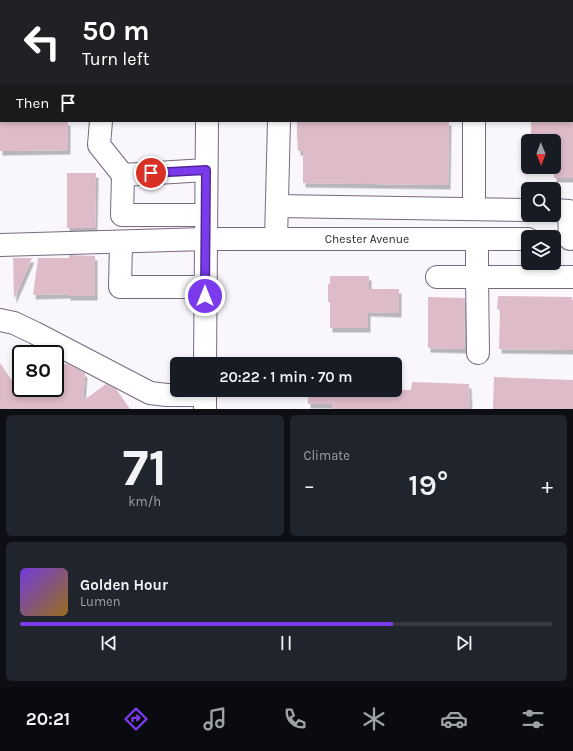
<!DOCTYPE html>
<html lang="en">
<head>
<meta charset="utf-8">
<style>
  :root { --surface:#171b24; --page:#20242c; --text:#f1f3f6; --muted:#9ea1a6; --line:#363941; --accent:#7c3aed }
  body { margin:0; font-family:Karla,sans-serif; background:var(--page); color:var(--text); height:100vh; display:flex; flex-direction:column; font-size:15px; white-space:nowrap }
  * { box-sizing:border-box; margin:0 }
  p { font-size:13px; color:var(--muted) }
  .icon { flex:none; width:22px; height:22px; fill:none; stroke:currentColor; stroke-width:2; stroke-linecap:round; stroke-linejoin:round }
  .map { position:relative; height:409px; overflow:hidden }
  .details { display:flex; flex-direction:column; gap:6px; padding:6px; background:#0d0f14; flex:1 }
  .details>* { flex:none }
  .banner { position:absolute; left:0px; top:0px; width:573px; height:122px; box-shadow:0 2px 6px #0003; background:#202124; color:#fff; overflow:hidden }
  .needle { width:26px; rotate:179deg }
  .fabs { position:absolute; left:521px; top:134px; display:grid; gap:8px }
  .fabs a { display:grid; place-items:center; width:40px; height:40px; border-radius:6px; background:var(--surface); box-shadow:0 2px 6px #0003; font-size:20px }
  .speed { position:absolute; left:12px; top:345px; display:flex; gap:8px; font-size:20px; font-weight:700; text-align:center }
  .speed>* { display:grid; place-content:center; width:52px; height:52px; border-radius:50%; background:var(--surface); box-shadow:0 2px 6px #0003; line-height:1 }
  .speed .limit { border:2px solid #111; border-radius:6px; background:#fff; color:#111 }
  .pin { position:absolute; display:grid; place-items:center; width:34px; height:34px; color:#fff; margin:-17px; border:2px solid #fff; border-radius:50%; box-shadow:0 1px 4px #0007 }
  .me { position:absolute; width:44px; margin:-22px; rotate:0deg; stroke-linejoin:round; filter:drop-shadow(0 0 3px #0008) }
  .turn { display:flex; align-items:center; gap:14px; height:84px; padding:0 16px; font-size:18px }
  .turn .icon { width:52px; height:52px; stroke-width:2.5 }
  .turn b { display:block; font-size:28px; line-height:34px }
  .then { display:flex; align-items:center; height:38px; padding:0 16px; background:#0003; gap:8px; font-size:15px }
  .big { font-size:30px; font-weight:600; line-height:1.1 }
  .details .widget { flex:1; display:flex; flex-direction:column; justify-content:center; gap:6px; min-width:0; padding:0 14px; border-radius:6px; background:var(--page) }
  .details .dial { align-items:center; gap:0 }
  .dial b { font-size:52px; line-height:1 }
  .song { display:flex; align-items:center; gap:12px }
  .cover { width:48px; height:48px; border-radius:6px; background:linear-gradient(135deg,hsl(260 70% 55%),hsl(40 70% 35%)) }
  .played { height:4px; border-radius:2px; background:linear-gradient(90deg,var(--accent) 70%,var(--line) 70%) }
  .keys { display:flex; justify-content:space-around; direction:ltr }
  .heat { display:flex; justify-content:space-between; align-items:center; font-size:22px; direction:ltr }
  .details .tiles { flex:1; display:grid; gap:6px; grid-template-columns:1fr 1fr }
  .widget:last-child { grid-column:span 2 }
  .trip { position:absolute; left:170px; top:357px; width:232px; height:40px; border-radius:6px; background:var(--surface); box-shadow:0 2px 6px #0003; font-weight:600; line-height:40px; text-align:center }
  .tabs { display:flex; height:64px; justify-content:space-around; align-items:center; background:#090b0e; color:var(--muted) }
  .tabs .icon { width:28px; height:28px }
  .tabs .active { color:var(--accent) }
  .tabs b { font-size:18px; color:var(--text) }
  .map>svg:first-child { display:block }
  .building { fill:#debbc9; filter:url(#shadow) }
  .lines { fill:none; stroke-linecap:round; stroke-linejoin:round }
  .minor-casing { stroke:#77697f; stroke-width:24 }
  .highway-casing { stroke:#77697f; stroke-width:24 }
  .minor { stroke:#fff; stroke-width:22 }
  .highway { stroke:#fff; stroke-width:22 }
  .route-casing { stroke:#51269a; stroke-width:10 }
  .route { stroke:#7c3aed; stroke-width:7 }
  .labels { text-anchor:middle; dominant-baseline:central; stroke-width:3; stroke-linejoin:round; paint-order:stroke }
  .street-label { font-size:12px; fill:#251f28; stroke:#fff }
</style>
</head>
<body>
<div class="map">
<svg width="573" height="409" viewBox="0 0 573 409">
  <defs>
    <filter id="shadow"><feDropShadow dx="2.5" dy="4.5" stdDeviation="0" flood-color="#0004"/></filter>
  </defs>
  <rect width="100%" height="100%" fill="#faf7fc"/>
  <!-- building -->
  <g class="building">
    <polygon points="0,121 68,121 68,150 0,151"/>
    <polygon points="300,121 449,121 448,185 303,183 303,151 298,151 297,136 297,122 300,122"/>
    <polygon points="531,121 573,121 573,178 554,178 554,141 531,141"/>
    <polygon points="67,173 96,173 95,228 67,228"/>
    <polygon points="69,255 95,256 95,296 68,296 68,294 33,295 38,258 69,258"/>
    <polygon points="13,258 32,258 14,299"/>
    <polygon points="330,276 369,276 369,289 399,289 399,313 368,312 368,328 330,328 330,302 328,302 328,284 330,284"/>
    <polygon points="498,296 572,297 572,300 573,300 573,350 499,349 500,310 497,309"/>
    <polygon points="428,297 465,298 464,349 428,348"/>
    <polygon points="0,363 17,388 55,388 55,363 68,364 85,373 83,401 106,384 116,389 130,409 0,409"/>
    <polygon points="494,377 573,380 573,409 493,409"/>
    <polygon points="412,382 469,384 470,409 332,409 332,404 308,404 308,390 411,390"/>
  </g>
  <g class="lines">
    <!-- minor casing -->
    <g class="minor-casing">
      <g id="minor">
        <polyline points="8,0 8,1"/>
        <polyline points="0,49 1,49"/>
        <polyline points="101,121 99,145 123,175"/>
        <polyline points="277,206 528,210"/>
        <polyline points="474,208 474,121"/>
        <polyline points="554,210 569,211 570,239"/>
        <polyline points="206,215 122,215 123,175 206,170"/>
        <polyline points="276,239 279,121"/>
        <polyline points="121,242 120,287 205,287"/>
        <path id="s1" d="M0,245l206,-6h322"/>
        <polyline points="437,277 477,277 477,239"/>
        <polyline points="0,320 14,323 35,333 150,393 167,395 205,395"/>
        <polyline points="478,353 477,277 573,277"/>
      </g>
    </g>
    <!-- highway casing -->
    <g class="highway-casing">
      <g id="highway">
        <polyline points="122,0 125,1"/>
        <polyline points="208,1 208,0"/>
        <polyline points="205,364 207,121"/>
        <polyline points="205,409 205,390"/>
      </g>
    </g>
    <!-- minor -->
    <use href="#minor" class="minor"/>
    <!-- highway -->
    <use href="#highway" class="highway"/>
  </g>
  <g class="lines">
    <!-- route casing -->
    <g class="route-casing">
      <polyline id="route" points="151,173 206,170 205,296"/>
    </g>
    <!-- route -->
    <use href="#route" class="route"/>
  </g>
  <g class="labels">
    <!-- street labels -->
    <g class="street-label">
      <text stroke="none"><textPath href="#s1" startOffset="367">Chester Avenue</textPath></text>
    </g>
  </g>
</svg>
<div class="fabs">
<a><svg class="needle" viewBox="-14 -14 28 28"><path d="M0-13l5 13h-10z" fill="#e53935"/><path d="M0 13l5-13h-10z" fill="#9ea1a6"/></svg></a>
<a><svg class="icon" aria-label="search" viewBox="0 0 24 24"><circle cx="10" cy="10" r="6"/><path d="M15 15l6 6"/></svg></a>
<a><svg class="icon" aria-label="layers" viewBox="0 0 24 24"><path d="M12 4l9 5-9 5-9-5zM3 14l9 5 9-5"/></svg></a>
</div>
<div class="speed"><div class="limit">80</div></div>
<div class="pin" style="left:151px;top:173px;background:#d93025"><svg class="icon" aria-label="arrive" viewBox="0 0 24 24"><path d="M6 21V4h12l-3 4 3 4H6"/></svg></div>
<svg class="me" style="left:205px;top:296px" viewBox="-20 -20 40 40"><circle r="17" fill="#7c3aed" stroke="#fff" stroke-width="3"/><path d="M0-11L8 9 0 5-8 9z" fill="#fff"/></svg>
<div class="trip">20:22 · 1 min · 70 m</div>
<div class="banner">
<div class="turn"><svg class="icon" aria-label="left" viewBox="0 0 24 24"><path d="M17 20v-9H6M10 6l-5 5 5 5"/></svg><div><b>50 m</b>Turn left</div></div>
<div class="then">Then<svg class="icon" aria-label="arrive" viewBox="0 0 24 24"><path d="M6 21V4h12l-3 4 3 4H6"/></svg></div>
</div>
</div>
<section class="details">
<div class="tiles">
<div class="widget dial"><b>71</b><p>km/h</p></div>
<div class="widget"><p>Climate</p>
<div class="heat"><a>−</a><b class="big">19°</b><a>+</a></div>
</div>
<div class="widget">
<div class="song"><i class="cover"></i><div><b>Golden Hour</b><p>Lumen</p></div></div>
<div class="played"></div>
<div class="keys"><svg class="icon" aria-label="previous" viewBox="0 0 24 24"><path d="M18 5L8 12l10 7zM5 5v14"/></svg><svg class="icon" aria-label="pause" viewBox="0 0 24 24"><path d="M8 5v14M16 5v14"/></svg><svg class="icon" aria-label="next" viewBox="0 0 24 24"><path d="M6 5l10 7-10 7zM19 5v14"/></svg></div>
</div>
</div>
</section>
<nav class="tabs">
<b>20:21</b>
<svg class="icon active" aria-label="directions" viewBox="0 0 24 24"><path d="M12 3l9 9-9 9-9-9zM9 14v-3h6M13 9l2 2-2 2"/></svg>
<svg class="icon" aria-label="music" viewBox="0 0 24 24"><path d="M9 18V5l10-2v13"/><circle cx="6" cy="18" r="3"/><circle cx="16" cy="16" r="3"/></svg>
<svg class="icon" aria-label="phone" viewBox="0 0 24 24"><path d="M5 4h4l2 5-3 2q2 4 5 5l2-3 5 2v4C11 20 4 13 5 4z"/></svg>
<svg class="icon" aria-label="climate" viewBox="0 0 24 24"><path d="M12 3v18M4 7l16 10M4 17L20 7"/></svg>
<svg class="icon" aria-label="car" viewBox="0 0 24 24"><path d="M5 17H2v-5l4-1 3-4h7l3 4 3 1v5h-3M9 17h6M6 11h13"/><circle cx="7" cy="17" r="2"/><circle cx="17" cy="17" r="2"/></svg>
<svg class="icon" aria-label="filters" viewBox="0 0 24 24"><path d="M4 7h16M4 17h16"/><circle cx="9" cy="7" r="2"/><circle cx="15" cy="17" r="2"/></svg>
</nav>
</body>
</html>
